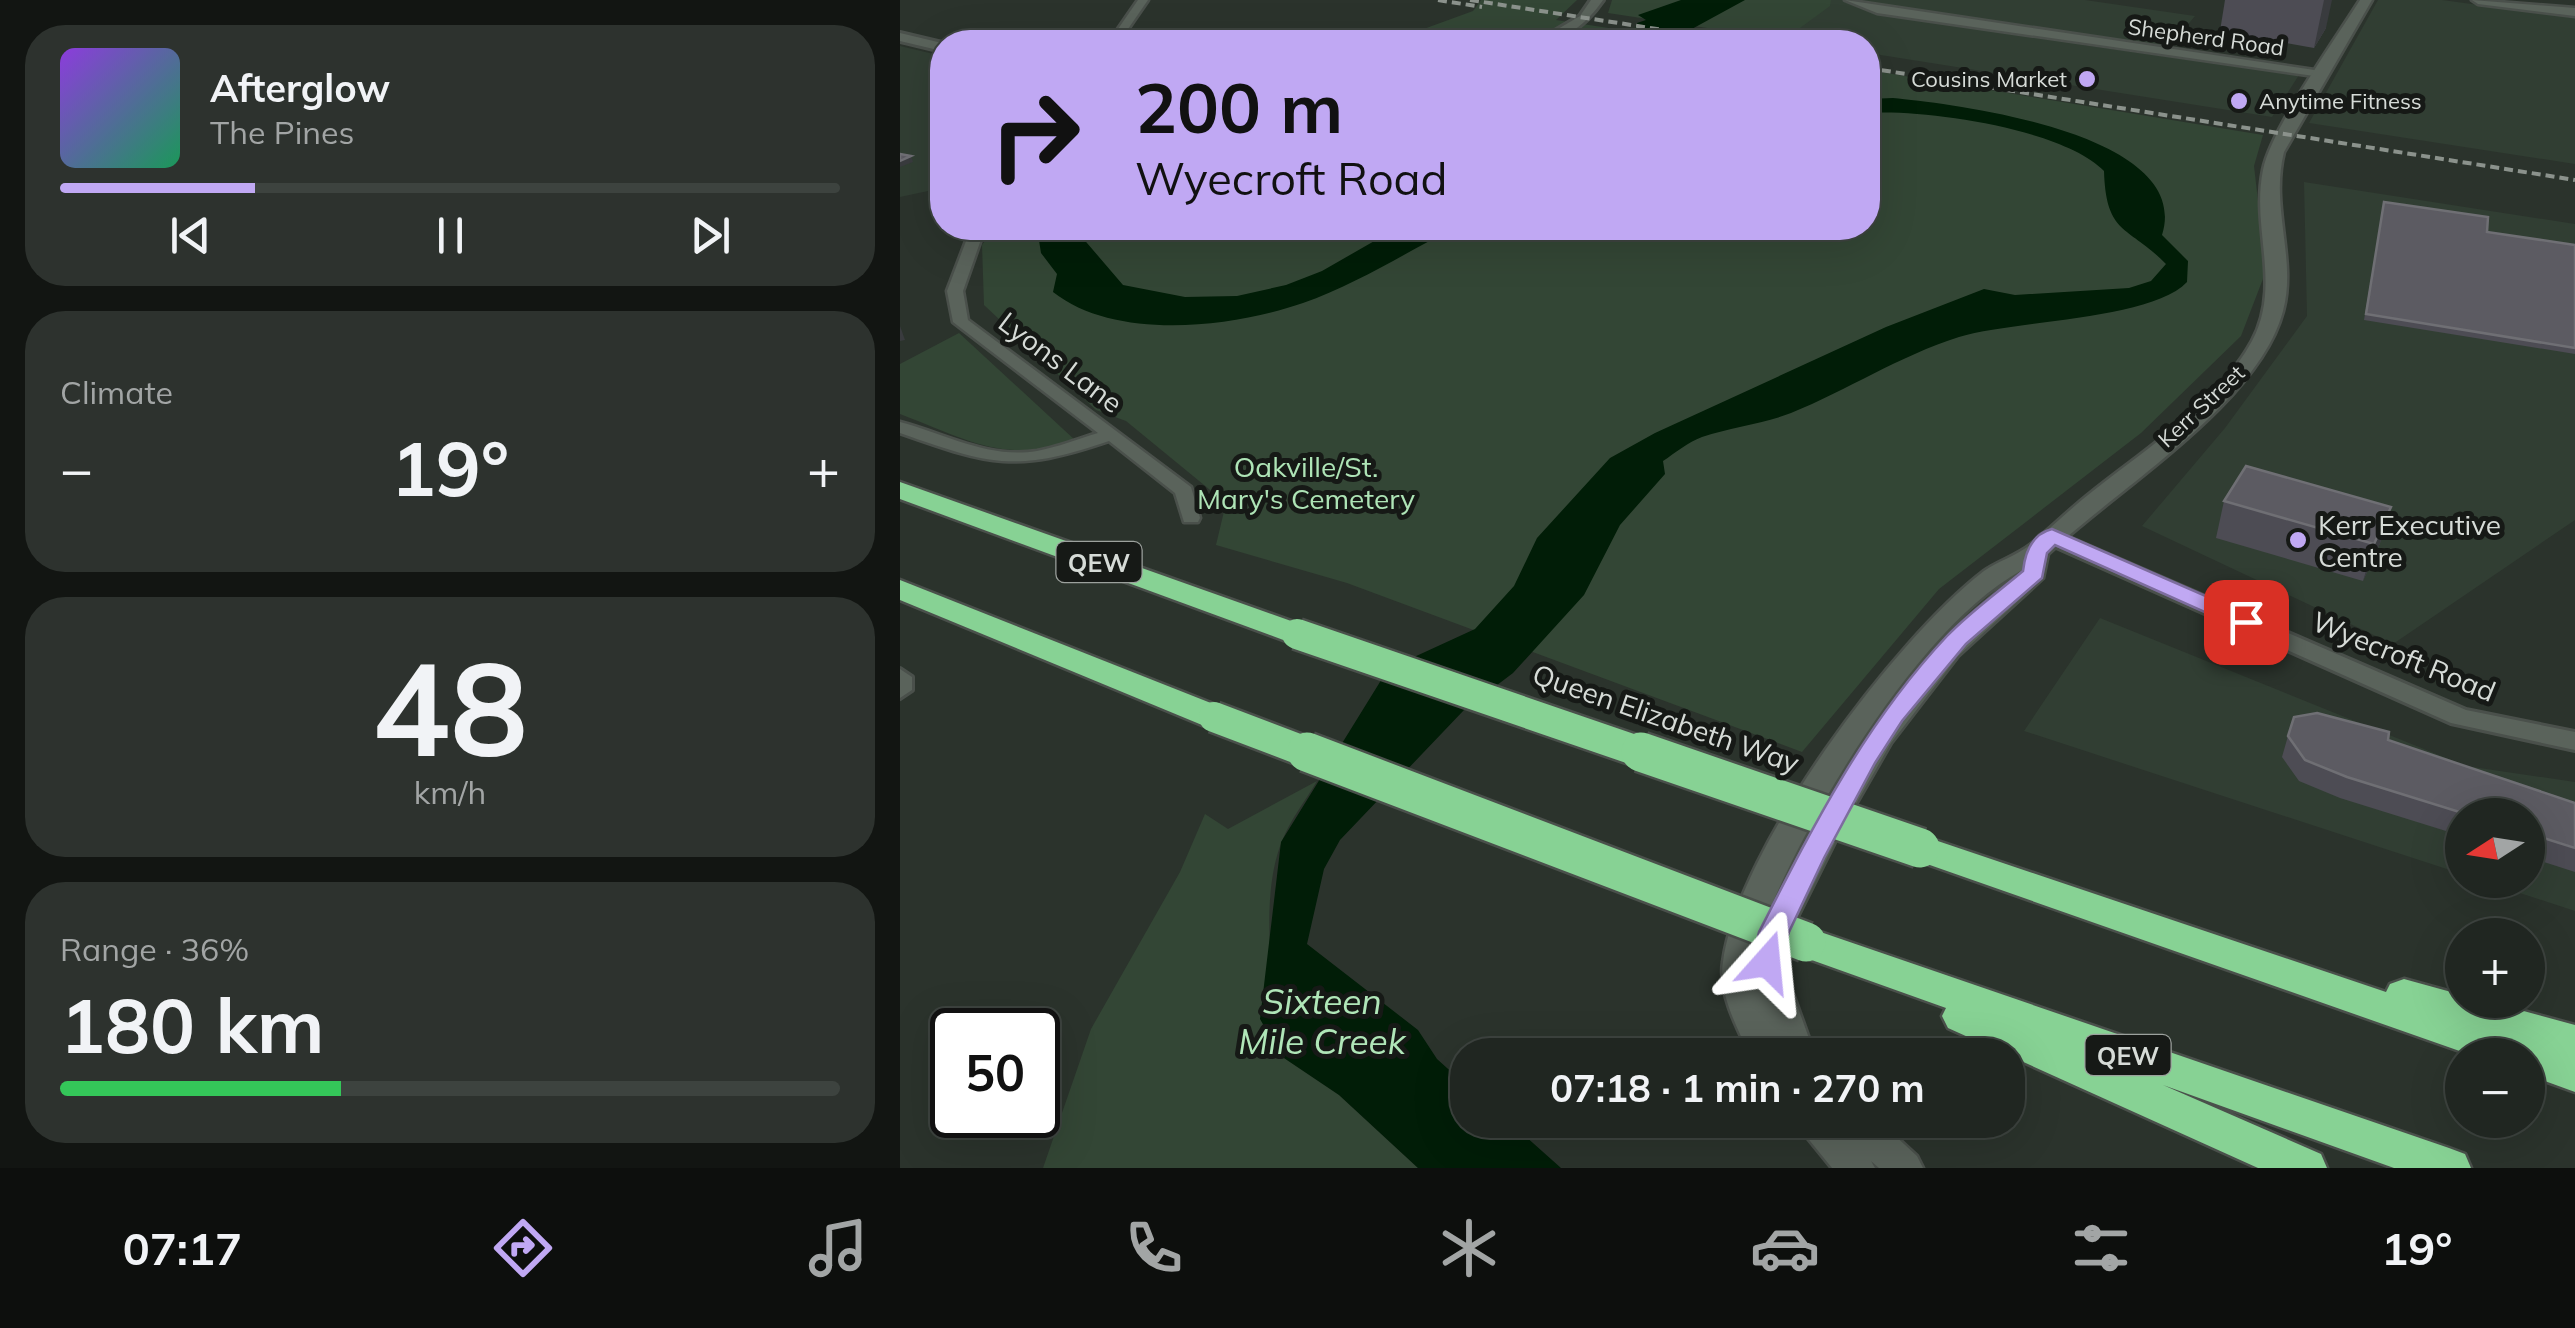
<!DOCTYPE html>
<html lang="en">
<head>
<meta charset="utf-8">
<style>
  :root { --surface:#202621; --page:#2d322e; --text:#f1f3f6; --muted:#a2a5a5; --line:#3d433f; --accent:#c0a8f3 }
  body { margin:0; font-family:Mulish,sans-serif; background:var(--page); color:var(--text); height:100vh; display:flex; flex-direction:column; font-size:38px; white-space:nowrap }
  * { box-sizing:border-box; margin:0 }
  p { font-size:32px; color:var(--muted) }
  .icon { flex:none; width:55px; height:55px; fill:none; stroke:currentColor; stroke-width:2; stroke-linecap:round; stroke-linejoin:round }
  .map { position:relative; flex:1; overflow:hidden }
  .details { display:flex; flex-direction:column; gap:25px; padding:25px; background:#121512; width:900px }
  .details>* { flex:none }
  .banner { position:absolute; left:30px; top:30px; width:950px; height:210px; border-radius:40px; box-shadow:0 10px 40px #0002,0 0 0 2px var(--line); background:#c0a8f3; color:#111; overflow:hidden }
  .needle { width:65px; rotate:258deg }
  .fabs { position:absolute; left:1545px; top:798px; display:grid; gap:20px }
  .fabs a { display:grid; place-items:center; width:100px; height:100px; border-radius:50%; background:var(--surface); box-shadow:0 10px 40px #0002,0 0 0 2px var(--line); font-size:50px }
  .speed { position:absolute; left:30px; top:1008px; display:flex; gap:20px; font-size:50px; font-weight:700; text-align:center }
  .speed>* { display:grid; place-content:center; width:130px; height:130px; border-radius:50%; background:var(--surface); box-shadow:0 10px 40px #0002,0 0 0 2px var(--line); line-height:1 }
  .speed .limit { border:5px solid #111; border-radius:15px; background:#fff; color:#111 }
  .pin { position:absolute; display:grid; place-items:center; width:85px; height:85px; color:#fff; margin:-42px; border-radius:20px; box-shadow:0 5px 15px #0006 }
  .me { position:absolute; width:110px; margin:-55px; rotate:18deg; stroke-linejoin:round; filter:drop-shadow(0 0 8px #0008) }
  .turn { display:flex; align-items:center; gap:35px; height:210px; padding:0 40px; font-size:45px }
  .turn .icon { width:130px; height:130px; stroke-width:2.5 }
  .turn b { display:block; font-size:70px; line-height:85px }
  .big { font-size:75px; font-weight:700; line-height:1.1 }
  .details .widget { flex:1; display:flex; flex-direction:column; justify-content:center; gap:15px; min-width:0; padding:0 35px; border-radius:40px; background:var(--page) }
  .details .dial { align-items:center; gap:0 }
  .dial b { font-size:130px; line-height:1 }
  .song { display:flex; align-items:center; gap:30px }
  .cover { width:120px; height:120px; border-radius:15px; background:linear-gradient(135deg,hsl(270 70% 55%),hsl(150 70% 35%)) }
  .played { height:10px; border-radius:5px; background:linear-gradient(90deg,var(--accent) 25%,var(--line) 25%) }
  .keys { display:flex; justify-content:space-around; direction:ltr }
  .heat { display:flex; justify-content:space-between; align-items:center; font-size:55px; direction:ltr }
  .charge { height:15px; border-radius:8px; background:linear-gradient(90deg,#34c759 36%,var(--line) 0) }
  .trip { position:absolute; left:550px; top:1038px; width:575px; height:100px; border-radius:40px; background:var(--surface); box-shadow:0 10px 40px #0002,0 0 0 2px var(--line); font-weight:700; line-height:100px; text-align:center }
  .menu { display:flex; height:160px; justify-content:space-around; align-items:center; background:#0d0f0d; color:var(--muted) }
  .menu .icon { width:70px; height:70px }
  .menu .on { color:var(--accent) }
  .menu b { font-size:45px; color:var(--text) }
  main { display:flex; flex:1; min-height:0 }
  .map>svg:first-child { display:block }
  .built { fill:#313e33 }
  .green { fill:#334635 }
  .water { fill:#011d07 }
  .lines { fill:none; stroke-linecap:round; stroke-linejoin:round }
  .minor-casing { stroke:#4a504b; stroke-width:5 }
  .tertiary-casing { stroke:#4a504b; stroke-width:6 }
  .secondary-casing { stroke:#4a504b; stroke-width:5 }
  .motorway-casing { stroke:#4a504b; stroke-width:5 }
  .minor { fill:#5a635b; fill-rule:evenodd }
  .tertiary { fill:#5a635b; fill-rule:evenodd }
  .secondary { fill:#5a635b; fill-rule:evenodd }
  .motorway { fill:#87d294; fill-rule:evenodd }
  .rail { stroke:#8b928c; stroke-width:4; stroke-dasharray:9 5; stroke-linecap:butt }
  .motorway-bridge-far1-casing { stroke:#4a504b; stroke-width:35; stroke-linecap:butt }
  .motorway-bridge-casing { stroke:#4a504b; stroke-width:44; stroke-linecap:butt }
  .motorway-bridge-far1 { stroke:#87d294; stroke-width:30 }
  .motorway-bridge { stroke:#87d294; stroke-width:39 }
  .wall { fill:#4d4c54 }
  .shaded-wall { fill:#393b3e }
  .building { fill:#5c5b62; stroke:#6f6f74; stroke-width:2.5 }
  .route { fill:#c0a8f3; stroke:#7d6d9e; stroke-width:2.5 }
  .poi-dot { fill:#c0a8f3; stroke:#161916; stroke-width:4 }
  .labels { text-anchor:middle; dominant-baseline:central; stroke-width:10; stroke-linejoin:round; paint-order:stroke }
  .far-street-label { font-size:22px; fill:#d6dbd7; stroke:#161916 }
  .far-poi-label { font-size:22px; fill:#d6dbd7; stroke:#161916; text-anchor:end }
  .shield { fill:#161916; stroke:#9ca19d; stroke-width:2.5 }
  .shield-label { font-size:25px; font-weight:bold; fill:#d6dbd7 }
  .street-label { font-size:28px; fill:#d6dbd7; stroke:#161916 }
  .park-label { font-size:28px; fill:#aee4b6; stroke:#161916 }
  .poi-label { font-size:28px; fill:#d6dbd7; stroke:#161916; text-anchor:start }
  .near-water-label { font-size:35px; font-style:italic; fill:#b0e6b8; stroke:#161916 }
</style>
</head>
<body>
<main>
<section class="details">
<div class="widget">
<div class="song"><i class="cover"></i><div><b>Afterglow</b><p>The Pines</p></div></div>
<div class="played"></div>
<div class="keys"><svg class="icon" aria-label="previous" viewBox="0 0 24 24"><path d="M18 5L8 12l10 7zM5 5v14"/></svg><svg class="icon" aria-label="pause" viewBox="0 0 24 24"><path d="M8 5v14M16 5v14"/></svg><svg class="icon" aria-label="next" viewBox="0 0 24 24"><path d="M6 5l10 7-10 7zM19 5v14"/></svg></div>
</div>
<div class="widget"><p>Climate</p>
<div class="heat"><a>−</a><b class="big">19°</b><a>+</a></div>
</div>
<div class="widget dial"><b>48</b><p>km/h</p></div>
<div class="widget"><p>Range · 36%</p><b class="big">180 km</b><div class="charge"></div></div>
</section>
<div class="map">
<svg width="1675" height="1168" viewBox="0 0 1675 1168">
  <rect width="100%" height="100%" fill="#2b332c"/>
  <!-- built -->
  <g class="built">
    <polygon points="925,0 1185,0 1295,16 1268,48 1197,37 1183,45 1399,75 1372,117 968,53 968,42 885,39"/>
    <polygon points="1478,0 1542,0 1675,18 1675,164 1409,123"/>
    <polygon points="0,46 42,56 42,188 0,197"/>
    <polygon points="1404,182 1675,224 1675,520 1493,644 1242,526 1325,428 1407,316"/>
    <polygon points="1200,618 1566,766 1675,782 1675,911 1580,880 1628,880 1628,815 1562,815 1562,874 1124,731"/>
  </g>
  <!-- green -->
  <g class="green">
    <polygon points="581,0 677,0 656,20 781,39 807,28 708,13 712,0 931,0 930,6 885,39 875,38 866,42 488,42 573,11"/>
    <polygon points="968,70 1363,135 1354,166 1366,271 1341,336 1241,433 1039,589 902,752 447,583 316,545 326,503 226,421 196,410 84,305 82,245 94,228 968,228"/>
    <path d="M59,333l117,108c-74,23 -107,-1 -176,-27v-50z"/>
    <path d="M417,781c-11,19 -27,39 -35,60 -24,59 -8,153 -1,215l58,39 79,73h-375l48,-139 89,-157 25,-58 23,15z"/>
  </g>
  <!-- water -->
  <g class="water">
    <polygon points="781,0 845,0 768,42 720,42 731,38 737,23 746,20 738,15"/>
    <path d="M993,98c62,6 301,35 269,137l26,26 -1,21c-36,38 -171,38 -228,55 -60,19 -111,53 -168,76 -28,11 -60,14 -89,24 -14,5 -27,16 -39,24l2,13 -45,51 -36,70 -71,78 -49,37 -124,130 -16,29 -17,75 111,86 19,29 30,27 1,34h39l54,48h-143l-79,-73 -58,-39 -21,-37 21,-177 107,-173 87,-40 39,-43 23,-48 73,-80 45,-25 231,-106 98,-38 31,6 114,-7 22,-7 15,-17c-38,-39 -60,-28 -62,-93 -40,-42 -179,-62 -236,-58v-14z"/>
    <path d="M137,228h43l1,8 42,49 62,12 52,-1 49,-11 36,-14 75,-43h57c-49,25 -99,57 -151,75 -72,25 -188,38 -250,-11l4,-18 -16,-21z"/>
  </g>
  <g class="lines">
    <!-- minor casing -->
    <g class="minor-casing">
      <g id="minor">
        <polygon points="238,0 248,0 219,42 209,42"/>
        <polygon points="945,0 1421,71 1427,74 1421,77 977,13"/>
        <path d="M71,228h14l-22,63 5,29 223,167 9,31 -2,4h-14l-9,-29 -66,-52c-94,32 -118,24 -209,-8v-11c46,12 88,37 137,29 21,-4 41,-12 61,-18l-145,-111 -6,-31z"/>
      </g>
    </g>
    <!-- tertiary casing -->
    <g class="tertiary-casing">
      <g id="tertiary">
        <path d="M691,0h12c-16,23 -38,42 -67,42l44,-26z"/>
        <polygon points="0,33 42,43 42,51 0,41"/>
        <polygon points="1151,530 1566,710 1675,732 1675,750 1551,723 1143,541 1140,536"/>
        <polygon points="0,669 12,677 12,690 0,698"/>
      </g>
    </g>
    <!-- secondary casing -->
    <g class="secondary-casing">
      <g id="secondary">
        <path d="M1460,0h12l-88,152c-14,55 13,107 -1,159 -24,92 -166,178 -235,243l-5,24 -85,78 -67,87 -50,87 -51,102 -2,48 27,75h-65c-13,-27 -32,-63 -27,-93 15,-113 171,-322 261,-391 14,-10 32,-15 46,-26 21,-17 41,-37 63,-54 54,-43 125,-88 159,-150 30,-56 -1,-112 11,-171 8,-41 72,-130 97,-170zM1122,570c-27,26 -59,48 -85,77 -69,76 -119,166 -165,257 45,-104 150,-279 250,-334z"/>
        <polygon points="1572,0 1675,8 1675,16 1578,4"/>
        <polygon points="893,1120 978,1120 1017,1156 1023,1168 979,1168 971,1161 975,1168 932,1168"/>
      </g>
    </g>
    <!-- motorway casing -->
    <g class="motorway-casing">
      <g id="motorway">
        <polygon points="0,482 408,627 413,634 408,641 386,641 0,499"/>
        <polygon points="0,580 326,709 331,717 326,725 314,728 302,725 0,600"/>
        <polygon points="1020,835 1486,992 1490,984 1504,979 1562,995 1562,1000 1583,1000 1675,1025 1675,1092 1628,1075 1628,1055 1571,1055 1007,857 1002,848 1007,839"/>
        <polygon points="906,927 1549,1148 1565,1154 1571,1168 1494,1168 1263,1085 1421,1154 1427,1168 1358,1168 1048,1028 1042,1016 1046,1008 892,953 887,942 892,931"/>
      </g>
    </g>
    <!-- minor -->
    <use href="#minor" class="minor"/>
    <!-- tertiary -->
    <use href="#tertiary" class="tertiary"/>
    <!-- secondary -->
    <use href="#secondary" class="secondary"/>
    <!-- motorway -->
    <use href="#motorway" class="motorway"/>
    <!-- rail -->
    <g class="rail">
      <polyline points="538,0 582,7"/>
      <polyline points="570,0 841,42"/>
      <polyline points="968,68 1675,180"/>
    </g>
    <!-- motorway-bridge-far1 casing -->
    <g class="motorway-bridge-far1-casing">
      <g id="motorway-bridge-far1">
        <polyline points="397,634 749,755"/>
        <polyline points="314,717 414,755"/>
      </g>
    </g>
    <!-- motorway-bridge casing -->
    <g class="motorway-bridge-casing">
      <g id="motorway-bridge">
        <polyline points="407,752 906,942"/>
        <polyline points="741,752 1020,848"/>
      </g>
    </g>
    <!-- motorway-bridge-far1 -->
    <use href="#motorway-bridge-far1" class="motorway-bridge-far1"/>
    <!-- motorway-bridge -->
    <use href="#motorway-bridge" class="motorway-bridge"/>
  </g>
  <!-- wall -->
  <g class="wall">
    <polygon points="1325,0 1424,0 1426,28 1414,48 1320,31"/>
    <polygon points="1484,202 1587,232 1675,245 1675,354 1464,320"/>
    <polygon points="1324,501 1491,507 1480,543 1463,581 1316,538"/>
    <polygon points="1388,736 1488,740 1675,803 1675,872 1628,857 1628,815 1562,815 1562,836 1440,798 1399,781 1382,757"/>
  </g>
  <!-- shaded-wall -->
  <g class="shaded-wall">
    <polygon points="1424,0 1432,0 1426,28 1414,48"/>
    <polygon points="11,156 13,162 0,167 0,161"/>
    <polygon points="0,326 5,340 0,341"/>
    <polygon points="1491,507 1480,543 1463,581 1474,544"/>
  </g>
  <!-- building -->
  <g class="building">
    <polygon points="0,154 11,156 0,161"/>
    <polygon points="1484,202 1588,217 1587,232 1675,245 1675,348 1466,314"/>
    <polygon points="1346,466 1491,507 1474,544 1324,501"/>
    <polygon points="1417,713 1489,732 1488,740 1675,803 1675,848 1628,833 1628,815 1569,815 1447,777 1405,760 1388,736 1394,717"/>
  </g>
  <!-- route -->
  <path class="route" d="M1152,529l202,88 4,5 -4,5h-16l-183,-82 -8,8 -5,25 -76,66 -64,77 -27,42 -51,95 -35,74 -11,38 -11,4 -11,-4 -4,-8 7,-30c54,-106 106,-209 188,-296 23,-24 51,-44 76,-65 2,-18 8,-37 29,-42z"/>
  <!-- markers -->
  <g class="poi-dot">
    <circle cx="1187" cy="79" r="10"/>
    <circle cx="1339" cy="101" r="10"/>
    <circle cx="1398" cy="540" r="10"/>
  </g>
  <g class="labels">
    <!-- far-street labels -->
    <g class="far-street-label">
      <text transform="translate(1306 37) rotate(8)">Shepherd Road</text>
      <text transform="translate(1301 406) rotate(-43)">Kerr Street</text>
    </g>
    <!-- far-poi labels -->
    <g class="far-poi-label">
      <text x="1167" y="79">Cousins Market</text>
      <text x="1359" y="101" text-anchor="start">Anytime Fitness</text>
    </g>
    <!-- shield labels -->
    <g class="shield">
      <rect x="156.5" y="542" width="85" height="40" rx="8"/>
      <rect x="1185.5" y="1035" width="85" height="40" rx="8"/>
    </g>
    <g class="shield-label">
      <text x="199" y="562">QEW</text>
      <text x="1228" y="1055">QEW</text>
    </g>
    <!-- street labels -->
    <g class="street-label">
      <text transform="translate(161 362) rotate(37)">Lyons Lane</text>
      <text transform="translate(1504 656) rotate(22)">Wyecroft Road</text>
      <text transform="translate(766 718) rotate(19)">Queen Elizabeth Way</text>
    </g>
    <!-- park labels -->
    <g class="park-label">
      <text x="406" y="466">Oakville/St.<tspan x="406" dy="32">Mary's Cemetery</tspan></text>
    </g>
    <!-- poi labels -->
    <g class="poi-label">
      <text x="1418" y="524">Kerr Executive<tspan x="1418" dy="32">Centre</tspan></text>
    </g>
    <!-- near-water labels -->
    <g class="near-water-label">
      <text x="422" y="1001">Sixteen<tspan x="422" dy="40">Mile Creek</tspan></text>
    </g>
  </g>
</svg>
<div class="fabs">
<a><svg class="needle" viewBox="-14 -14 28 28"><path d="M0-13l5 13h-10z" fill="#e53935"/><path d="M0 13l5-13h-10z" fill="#a2a5a5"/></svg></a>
<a>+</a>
<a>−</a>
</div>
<div class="speed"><div class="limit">50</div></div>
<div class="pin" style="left:1346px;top:622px;background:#d93025"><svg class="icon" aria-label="arrive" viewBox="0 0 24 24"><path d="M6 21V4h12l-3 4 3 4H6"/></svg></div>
<svg class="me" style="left:867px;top:962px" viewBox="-20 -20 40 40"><path d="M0-17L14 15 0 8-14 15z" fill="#c0a8f3" stroke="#fff" stroke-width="4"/></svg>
<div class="trip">07:18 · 1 min · 270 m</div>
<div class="banner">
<div class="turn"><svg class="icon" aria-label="right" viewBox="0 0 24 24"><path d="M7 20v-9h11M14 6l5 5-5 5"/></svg><div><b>200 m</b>Wyecroft Road</div></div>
</div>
</div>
</main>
<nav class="menu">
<b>07:17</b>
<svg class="icon on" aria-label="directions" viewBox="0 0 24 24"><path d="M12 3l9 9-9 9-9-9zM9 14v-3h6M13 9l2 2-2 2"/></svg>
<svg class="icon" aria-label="music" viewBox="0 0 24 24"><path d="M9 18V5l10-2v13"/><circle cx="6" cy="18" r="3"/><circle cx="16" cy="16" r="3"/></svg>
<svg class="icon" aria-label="phone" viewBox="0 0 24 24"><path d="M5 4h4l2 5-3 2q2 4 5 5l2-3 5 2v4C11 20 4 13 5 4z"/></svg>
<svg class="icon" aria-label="climate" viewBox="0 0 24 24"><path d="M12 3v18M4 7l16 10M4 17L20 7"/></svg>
<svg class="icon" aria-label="car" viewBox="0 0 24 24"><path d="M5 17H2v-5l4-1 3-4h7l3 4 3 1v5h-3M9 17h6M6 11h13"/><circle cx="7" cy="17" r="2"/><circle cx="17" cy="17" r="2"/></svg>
<svg class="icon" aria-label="filters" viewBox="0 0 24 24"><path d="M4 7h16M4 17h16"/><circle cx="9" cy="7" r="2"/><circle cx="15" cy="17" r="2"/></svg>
<b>19°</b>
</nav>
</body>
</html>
